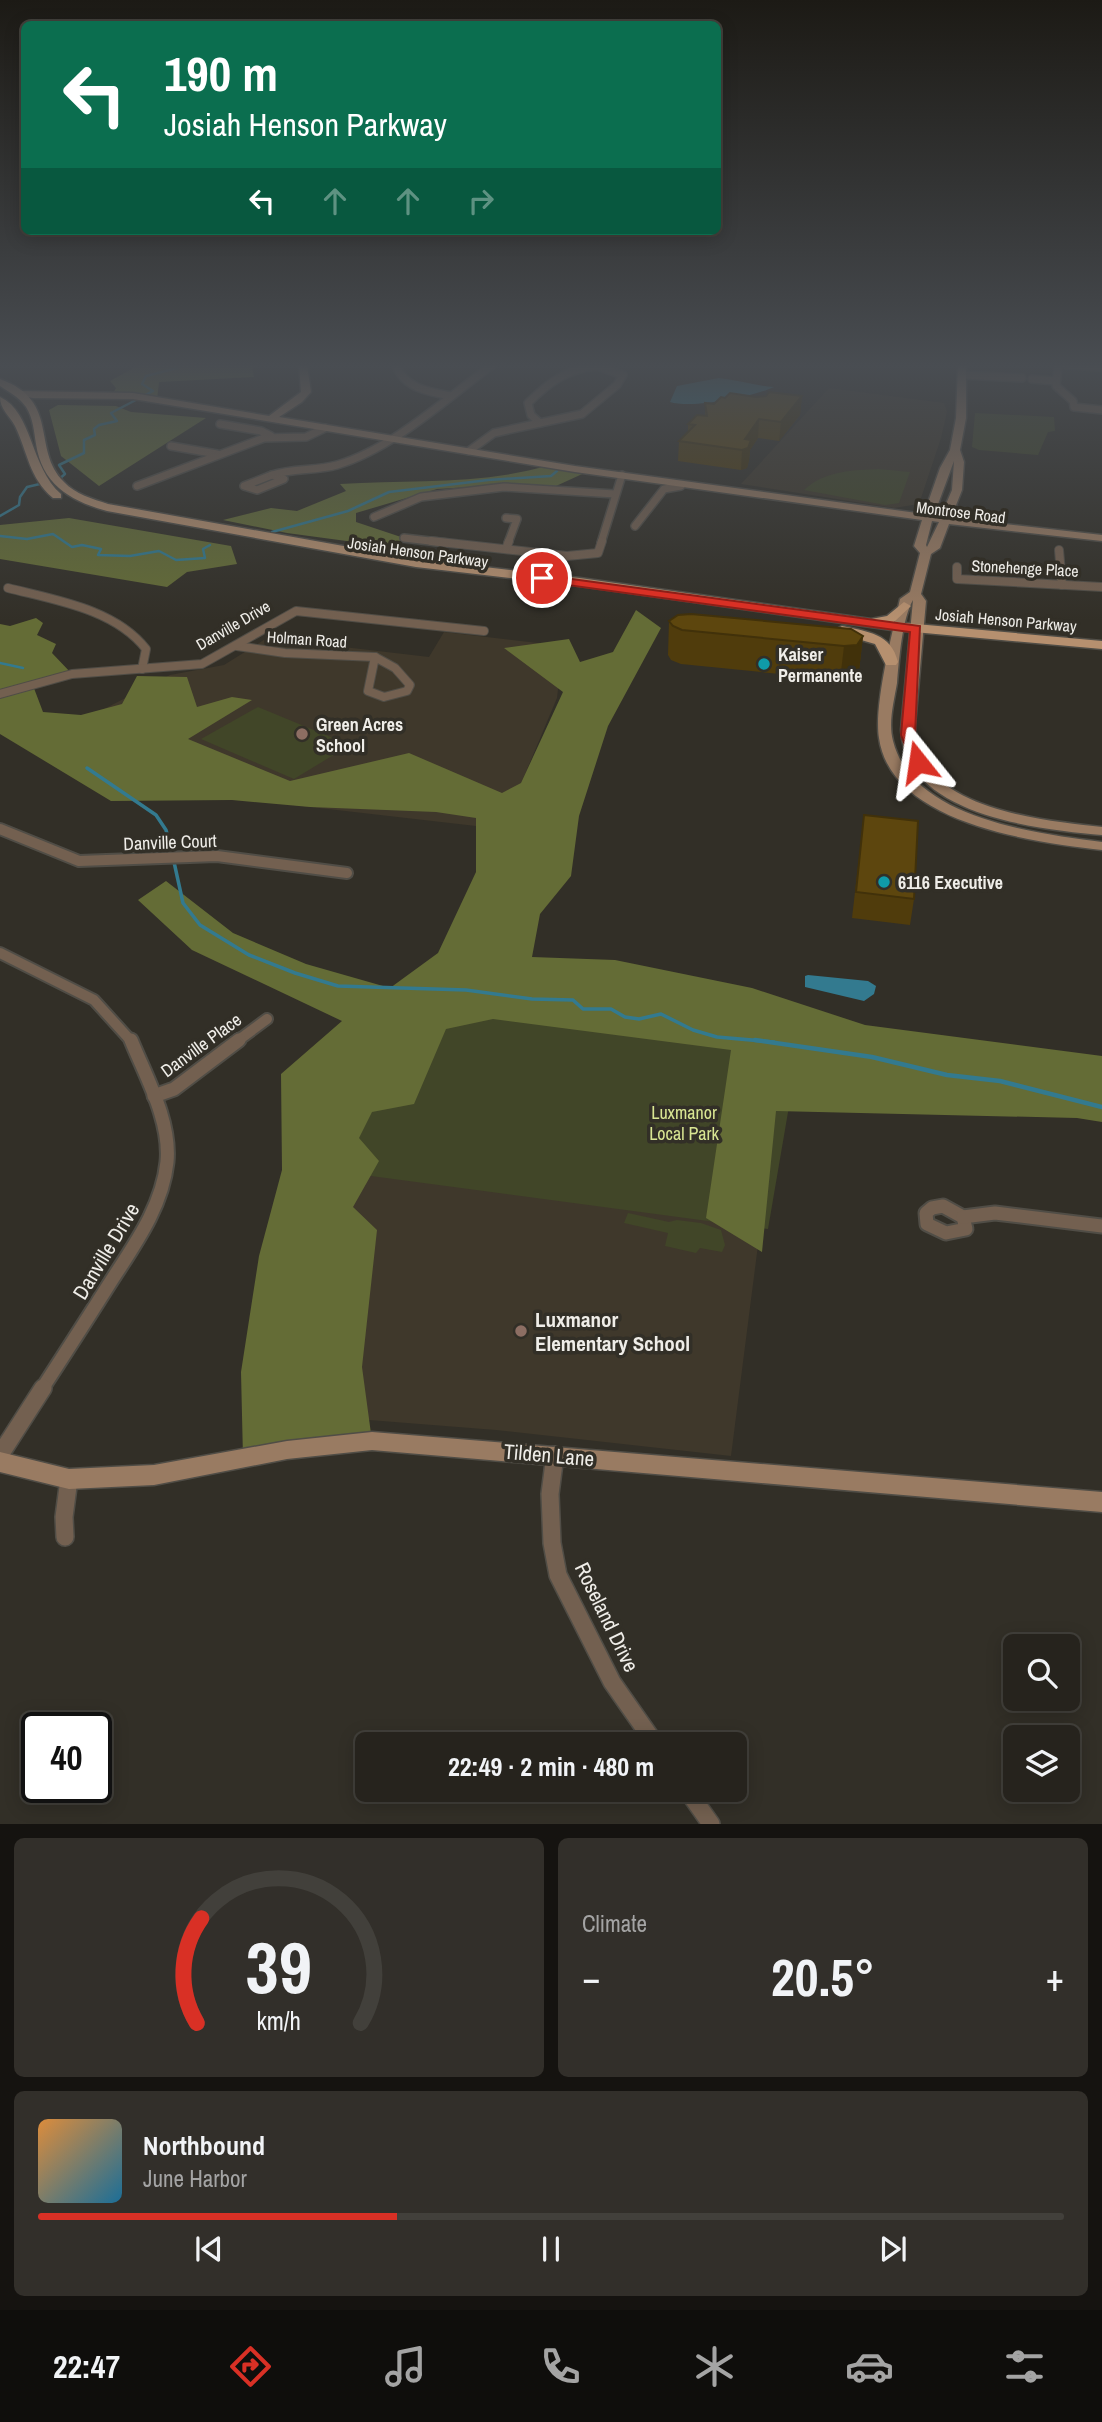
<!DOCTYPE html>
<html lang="en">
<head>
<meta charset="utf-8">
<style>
  :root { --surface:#26231d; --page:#322f2a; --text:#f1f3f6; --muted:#a4a4a4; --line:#42403b; --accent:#d93025 }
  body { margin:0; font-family:"Archivo Narrow",sans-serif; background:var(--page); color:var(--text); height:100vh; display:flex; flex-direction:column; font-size:26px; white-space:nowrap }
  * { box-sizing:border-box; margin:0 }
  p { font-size:23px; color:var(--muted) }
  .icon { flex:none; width:38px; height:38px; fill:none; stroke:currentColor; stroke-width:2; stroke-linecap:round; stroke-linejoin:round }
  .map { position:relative; height:1824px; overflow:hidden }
  .details { display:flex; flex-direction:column; gap:14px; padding:14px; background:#151310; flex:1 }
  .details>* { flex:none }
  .hud { position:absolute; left:21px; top:21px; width:700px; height:214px; border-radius:10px; box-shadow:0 4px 18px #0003,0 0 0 2px var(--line); background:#0b6e4f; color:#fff; overflow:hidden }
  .controls { position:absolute; left:1003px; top:1634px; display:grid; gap:14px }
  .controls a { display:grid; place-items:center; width:77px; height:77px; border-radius:10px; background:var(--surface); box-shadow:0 4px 18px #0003,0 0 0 2px var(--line); font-size:35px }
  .speed { position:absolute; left:21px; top:1712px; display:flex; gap:14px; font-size:35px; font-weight:700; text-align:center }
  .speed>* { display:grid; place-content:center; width:91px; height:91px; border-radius:50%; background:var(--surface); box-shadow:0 4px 18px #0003,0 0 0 2px var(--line); line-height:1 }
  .speed .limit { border:4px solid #111; border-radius:10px; background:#fff; color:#111 }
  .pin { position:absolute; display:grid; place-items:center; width:60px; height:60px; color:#fff; margin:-30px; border:4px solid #fff; border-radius:50%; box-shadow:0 2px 7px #0007 }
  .me { position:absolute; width:77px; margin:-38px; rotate:345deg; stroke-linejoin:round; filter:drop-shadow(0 0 5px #0008) }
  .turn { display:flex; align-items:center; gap:24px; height:147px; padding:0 28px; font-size:32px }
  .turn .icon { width:91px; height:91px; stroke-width:2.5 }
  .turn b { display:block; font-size:49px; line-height:60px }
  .lanes { display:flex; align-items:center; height:66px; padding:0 28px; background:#0003; justify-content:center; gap:35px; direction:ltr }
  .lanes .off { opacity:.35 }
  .big { font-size:52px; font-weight:700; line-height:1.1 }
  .details .widget { flex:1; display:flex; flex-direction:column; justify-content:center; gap:10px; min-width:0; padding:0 24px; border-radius:10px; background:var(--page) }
  .details .dial { align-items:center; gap:0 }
  .dial svg { height:182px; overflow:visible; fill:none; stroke:var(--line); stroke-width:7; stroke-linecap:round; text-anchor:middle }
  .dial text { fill:var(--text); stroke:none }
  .song { display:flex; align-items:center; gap:21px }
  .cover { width:84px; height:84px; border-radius:10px; background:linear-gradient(135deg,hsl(30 70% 55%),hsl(200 70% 35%)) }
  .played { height:7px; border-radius:4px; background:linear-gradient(90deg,var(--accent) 35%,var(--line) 35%) }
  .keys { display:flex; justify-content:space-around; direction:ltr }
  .heat { display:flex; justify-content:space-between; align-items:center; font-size:38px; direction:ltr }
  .details .tiles { flex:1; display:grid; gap:14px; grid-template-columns:1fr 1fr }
  .widget:last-child { grid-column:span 2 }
  .trip { position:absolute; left:355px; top:1732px; width:392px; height:70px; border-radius:10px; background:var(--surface); box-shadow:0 4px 18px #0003,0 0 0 2px var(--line); font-weight:700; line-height:70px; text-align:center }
  .menu { display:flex; height:112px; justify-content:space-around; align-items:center; background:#0f0e0c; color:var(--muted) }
  .menu .icon { width:49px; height:49px }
  .menu .on { color:var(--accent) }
  .menu b { font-size:32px; color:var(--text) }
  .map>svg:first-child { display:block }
  .built { fill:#3f382b }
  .green { fill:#414628 }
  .forest { fill:#646c36 }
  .water { fill:#337a8f }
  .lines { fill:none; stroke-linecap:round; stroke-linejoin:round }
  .stream-far2 { stroke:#337a8f; stroke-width:2.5 }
  .stream-far1 { stroke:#337a8f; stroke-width:3.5 }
  .stream { stroke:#337a8f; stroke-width:4.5 }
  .street-far4-casing { stroke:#504d46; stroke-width:10 }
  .street-far3-casing { stroke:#504d46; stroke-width:10 }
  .street-far2-casing { stroke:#504d46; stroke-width:14 }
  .street-far1-casing { stroke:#504d46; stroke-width:17 }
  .street-casing { stroke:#504d46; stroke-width:20 }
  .secondary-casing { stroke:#504d46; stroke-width:3 }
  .primary-casing { stroke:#504d46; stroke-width:3 }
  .street-far4 { stroke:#736050; stroke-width:7 }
  .street-far3 { stroke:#736050; stroke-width:8 }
  .street-far2 { stroke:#736050; stroke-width:10 }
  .street-far1 { stroke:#736050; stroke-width:13 }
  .street { stroke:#736050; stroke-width:17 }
  .secondary { fill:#997b62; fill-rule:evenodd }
  .primary { fill:#b6906f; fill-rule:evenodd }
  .wall { fill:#503c0c }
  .shaded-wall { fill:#41310a }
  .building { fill:#5d460e; stroke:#41310a; stroke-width:2 }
  .route { fill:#d93025; stroke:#8d1f18; stroke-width:2 }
  .culture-dot { fill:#0f9aa8; stroke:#322f27; stroke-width:2.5 }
  .education-dot { fill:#8d6e63; stroke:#322f27; stroke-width:2.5 }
  .labels { text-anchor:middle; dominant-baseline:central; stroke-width:7; stroke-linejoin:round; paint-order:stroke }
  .far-street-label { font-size:16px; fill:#efede8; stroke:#322f27 }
  .poi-label { font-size:18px; font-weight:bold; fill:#efede8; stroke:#322f27; text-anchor:start }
  .street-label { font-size:18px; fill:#efede8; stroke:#322f27 }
  .park-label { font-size:18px; fill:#d9e693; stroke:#322f27 }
  .near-street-label { font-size:21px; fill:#efede8; stroke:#322f27 }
  .near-poi-label { font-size:21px; font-weight:bold; fill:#efede8; stroke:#322f27; text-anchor:start }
</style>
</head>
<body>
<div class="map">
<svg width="1102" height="1824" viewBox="0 0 1102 1824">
  <rect width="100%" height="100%" fill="#322f27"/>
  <!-- built -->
  <g class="built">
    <polygon points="829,388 944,403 947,412 941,438 919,504 894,508 741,484"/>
    <polygon points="444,632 563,646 557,698 502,829 111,784 73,725 170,675 224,665 267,638 429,657"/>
    <polygon points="339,1174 603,1183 763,1206 731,1456 496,1430 331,1417"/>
  </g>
  <!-- green -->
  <g class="green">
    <polygon points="975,413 1054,417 1055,431 1048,432 1038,455 979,450 972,447"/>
    <path d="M879,469l31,3 -11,31 -14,2 -81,-15c20,-19 49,-20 75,-21z"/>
    <polygon points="258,707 350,745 294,779 201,739"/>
    <polygon points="421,996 799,1048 768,1229 341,1172"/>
    <polygon points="628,1213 669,1222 677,1220 701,1223 721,1230 725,1245 722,1252 700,1248 696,1253 665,1246 668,1233 624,1223"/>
  </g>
  <!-- forest -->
  <g class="forest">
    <polygon points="139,365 252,365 254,377 159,382 157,400 112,395 116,388 110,381"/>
    <polygon points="58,405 116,406 131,412 206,418 99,486 61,456 49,410"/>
    <path d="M549,465l42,5 -35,16 -35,-2 -84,5 -81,24v9l48,16 -13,9 -104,-14 -64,-13 48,-12 26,3 49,-20 -6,-7c70,-5 140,2 209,-19z"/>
    <polygon points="69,518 231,546 237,564 187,572 167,587 0,559 0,525"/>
    <polygon points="636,610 661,628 608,726 579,816 571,876 540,914 532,957 615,960 752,988 865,1025 1102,1056 1102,1122 1077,1118 776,1111 762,1252 706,1218 731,1050 493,1019 446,1029 414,1104 372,1112 359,1138 379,1161 353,1207 377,1230 362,1367 372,1441 243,1458 241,1372 259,1256 282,1170 281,1074 342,1021 192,950 138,900 166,881 233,933 306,964 390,988 438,953 476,872 476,818 436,812 310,807 232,800 111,801 0,734 0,624 10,626 36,618 43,623 37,635 56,644 52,653 72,674 32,683 43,712 81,715 122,704 137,676 187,677 197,707 232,697 252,700 188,739 290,781 409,753 502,793 521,783 563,692 504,648 569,639 580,662 613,652"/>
  </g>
  <!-- water -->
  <g class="water">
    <path d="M719,378c19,2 37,8 55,9 -22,10 -81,22 -104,15l7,-16z"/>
    <polygon points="808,975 868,981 876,986 874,994 864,1001 805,987 805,976"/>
  </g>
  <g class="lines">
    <!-- stream-far2 -->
    <g class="stream-far2">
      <polyline points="58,480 65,474 59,465 84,453 84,440 95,435 94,429 99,425 117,421 111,413 153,391 142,384 146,376 177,368 175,365"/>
      <polyline points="0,516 19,505 20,497 27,487 44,483"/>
      <polyline points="272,532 348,511 389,492 488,480 551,476 557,471"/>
      <polyline points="0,536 27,539 53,534 72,547 82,545 101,549 98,555 130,556 159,551 176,560 205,558 203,549 210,545"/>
      <polyline points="0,663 23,668"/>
    </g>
    <!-- stream-far1 -->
    <g class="stream-far1">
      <polyline points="87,768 156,815 166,830 172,852"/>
      <polyline points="174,862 183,903 200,925 249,955 295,973 338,986 466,990 532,999 573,1000 583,1009 611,1009 625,1017 639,1019 661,1014 693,1030 717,1037 774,1042"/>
    </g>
    <!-- stream -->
    <polyline class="stream" points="755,1040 872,1057 947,1075 1000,1081 1102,1107"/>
    <!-- street-far4 casing -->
    <g class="street-far4-casing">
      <g id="street-far4">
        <path d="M396,365c8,23 33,27 55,31"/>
        <polyline points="1058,365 1056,386 1073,401 1074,407 1102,410"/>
        <polyline points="1067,365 1102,367"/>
        <path d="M597,366l26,9 -6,10 -35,29 -42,9 -9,-8 -3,-12c20,-20 40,-35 69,-37z"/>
        <polyline points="962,375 1022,378"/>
        <polyline points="1032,379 1055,381"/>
        <polyline points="220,424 261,431 271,436"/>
        <polyline points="171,446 217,454"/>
        <polyline points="469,451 494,433 540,423"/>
        <polygon points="272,475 284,479 257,490 244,486"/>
        <path d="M272,475c21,-7 43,-4 65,-10 55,-16 109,-66 155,-100"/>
        <polyline points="137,486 264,438 306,437 325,428"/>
        <polyline points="374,517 421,497 504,487 615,494"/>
        <polyline points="506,518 517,519 508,543"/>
        <polyline points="635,526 664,489 681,486"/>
        <polyline points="404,538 447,543"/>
        <polyline points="601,543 622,475"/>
      </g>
    </g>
    <!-- street-far3 casing -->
    <g class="street-far3-casing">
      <g id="street-far3">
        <polyline points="431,541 567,556 598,553 602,541"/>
        <polyline points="506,549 509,541"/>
        <polyline points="1059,550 1062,585"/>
        <polyline points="957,567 957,579 1102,587"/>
        <path d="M8,588c47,12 107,21 138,61l-4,20"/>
        <polyline points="237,646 285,653 375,657"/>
        <polygon points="375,657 395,668 410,685 407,691 384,697 368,691"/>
        <polyline points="0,694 72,674 202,664 296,611 484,631"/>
      </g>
    </g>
    <!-- street-far2 casing -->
    <g class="street-far2-casing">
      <g id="street-far2">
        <polyline points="0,829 79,861 217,856 347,873"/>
        <polyline points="0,953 94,1000 132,1042"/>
        <polyline points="236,1042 267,1019"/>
      </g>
    </g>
    <!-- street-far1 casing -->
    <g class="street-far1-casing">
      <g id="street-far1">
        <polyline points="154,1096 174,1089 239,1040"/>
        <polygon points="943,1206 963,1217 966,1229 946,1233 927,1224 926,1213 932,1208"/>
        <polyline points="963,1217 995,1213 1102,1226"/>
        <path d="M42,1389c22,-34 44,-68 66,-103 24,-38 54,-77 59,-124 4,-41 -21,-85 -36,-122"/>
      </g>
    </g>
    <!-- street casing -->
    <g class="street-casing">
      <g id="street">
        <polyline points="0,1455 43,1388"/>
        <polyline points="555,1455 550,1494 552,1543 558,1575 612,1682 656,1745"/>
        <polyline points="65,1537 64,1517 69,1479"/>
        <polyline points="687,1790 711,1824"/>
      </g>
    </g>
    <!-- secondary casing -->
    <g class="secondary-casing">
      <g id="secondary">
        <path d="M299,365h8l4,27 -9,10 -23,15 296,49 349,48 16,-46 10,-18 6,-32 2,-53h8v53l-6,32 4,12 -2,28 -11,28 151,17v6l-153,-17 -9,24 -9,6 -10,40 5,7 -11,124c-2,84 126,95 187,102v8c-64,-6 -197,-19 -201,-105l12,-130c-11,19 -14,60 -16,83 -3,18 -9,40 -4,58 20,78 142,92 209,101v8c-68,-8 -211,-26 -223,-112 -5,-29 11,-96 18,-126l3,-13 10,-7 10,-39 -6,-7 8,-26 -347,-48 -442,-73 -100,-1 -20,-4 5,-3 115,2 136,23 32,-24zM954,461l-2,29 -11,26 -7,-1zM932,521l7,1 -12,25 -1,-2z"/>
        <polygon points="372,1432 1102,1492 1102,1512 372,1450 287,1459 154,1485 69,1489 0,1472 0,1452 69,1469 154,1465 287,1441"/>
      </g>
    </g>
    <!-- primary casing -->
    <g class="primary-casing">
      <g id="primary">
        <path d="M0,379c61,22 31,70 64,103 11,12 29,17 44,22l308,55 164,19 291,41 16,-3 17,-14 7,4 -17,16 208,19v8l-210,-19 -312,-44 -164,-19 -309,-56c-37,-10 -65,-27 -71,-67 -2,-13 -3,-26 -10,-37 -7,-10 -17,-15 -26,-21z"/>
        <path d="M0,397c33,15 30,70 61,97v4h-8c-24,-20 -25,-45 -38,-72 -6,-11 -15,-17 -15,-29z"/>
        <path d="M842,626c26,6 49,7 56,36l-2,3h-10l-11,-21 -38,-11 -2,-3z"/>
      </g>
    </g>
    <!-- street-far4 -->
    <use href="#street-far4" class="street-far4"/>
    <!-- street-far3 -->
    <use href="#street-far3" class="street-far3"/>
    <!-- street-far2 -->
    <use href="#street-far2" class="street-far2"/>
    <!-- street-far1 -->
    <use href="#street-far1" class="street-far1"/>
    <!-- street -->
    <use href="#street" class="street"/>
    <!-- secondary -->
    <use href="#secondary" class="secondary"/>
    <!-- primary -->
    <use href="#primary" class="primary"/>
  </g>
  <!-- wall -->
  <g class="wall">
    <polygon points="802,396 800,415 779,441 758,438 750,450 749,460 747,468 741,470 678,461 679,441 688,432 688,424 705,416 705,403 714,404 725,398"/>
    <polygon points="669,621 863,636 859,671 853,679 840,680 681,664 671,660 668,655"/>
    <polygon points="861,840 914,899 910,925 852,918"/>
  </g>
  <!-- shaded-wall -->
  <g class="shaded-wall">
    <polygon points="802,396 800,415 779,441 781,422"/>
    <polygon points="759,419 758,438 750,450 749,460 747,468 741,470 742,450 745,439"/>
    <polygon points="863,636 859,671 853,679 840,680 844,646"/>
  </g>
  <!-- building -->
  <g class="building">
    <polygon points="769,392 802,396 781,422 759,419 745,439 751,440 748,448 742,450 679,441 695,425 688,424 697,415 707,416 705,403 714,404 721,397 725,398 730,393 756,397 766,396"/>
    <polygon points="691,614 851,629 863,636 857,645 844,646 682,630 673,626 669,621 678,615"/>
    <polygon points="864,815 918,821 914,899 856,892"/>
  </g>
  <!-- sky -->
  <linearGradient id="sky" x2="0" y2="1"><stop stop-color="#1c1a15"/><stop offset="0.59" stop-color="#494d52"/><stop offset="1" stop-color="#494d52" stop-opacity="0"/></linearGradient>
  <rect width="1102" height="620" fill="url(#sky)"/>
  <!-- route -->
  <polygon class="route" points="542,575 920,626 915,735 925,762 923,765 913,765 901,735 910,632 538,581 538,576"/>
  <!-- markers -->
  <g class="culture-dot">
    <circle cx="764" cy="664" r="7"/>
    <circle cx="884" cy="882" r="7"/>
  </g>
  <g class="education-dot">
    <circle cx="302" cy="734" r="7"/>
    <circle cx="521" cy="1331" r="7"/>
  </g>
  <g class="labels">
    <!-- far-street labels -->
    <g class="far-street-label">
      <text transform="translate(961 512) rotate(7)">Montrose Road</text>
      <text transform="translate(418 552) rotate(8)">Josiah Henson Parkway</text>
      <text transform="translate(1025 568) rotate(3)">Stonehenge Place</text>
      <text transform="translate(1006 620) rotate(5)">Josiah Henson Parkway</text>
      <text transform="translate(233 625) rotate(-30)">Danville Drive</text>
      <text transform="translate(307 639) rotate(4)">Holman Road</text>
    </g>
    <!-- poi labels -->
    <g class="poi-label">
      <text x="778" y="654">Kaiser<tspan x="778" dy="21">Permanente</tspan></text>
      <text x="316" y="724">Green Acres<tspan x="316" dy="21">School</tspan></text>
      <text x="898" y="882">6116 Executive</text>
    </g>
    <!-- street labels -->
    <g class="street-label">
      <text transform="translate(170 842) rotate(-2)">Danville Court</text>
      <text transform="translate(201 1045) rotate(-36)">Danville Place</text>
    </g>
    <!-- park labels -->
    <g class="park-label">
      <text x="684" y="1112">Luxmanor<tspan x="684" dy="21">Local Park</tspan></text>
    </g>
    <!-- near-street labels -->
    <g class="near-street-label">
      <text transform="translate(106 1251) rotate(-59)">Danville Drive</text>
      <text transform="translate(549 1455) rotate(5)">Tilden Lane</text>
      <text transform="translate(607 1617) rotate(64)">Roseland Drive</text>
    </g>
    <!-- near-poi labels -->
    <g class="near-poi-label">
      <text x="535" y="1319">Luxmanor<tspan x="535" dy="24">Elementary School</tspan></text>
    </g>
  </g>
</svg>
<div class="controls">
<a><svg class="icon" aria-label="search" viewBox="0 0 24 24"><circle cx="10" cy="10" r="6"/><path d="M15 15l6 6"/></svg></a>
<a><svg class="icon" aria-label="layers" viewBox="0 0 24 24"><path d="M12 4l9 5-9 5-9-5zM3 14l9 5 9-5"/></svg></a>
</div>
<div class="speed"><div class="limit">40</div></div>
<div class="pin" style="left:542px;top:578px;background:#d93025"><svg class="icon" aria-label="arrive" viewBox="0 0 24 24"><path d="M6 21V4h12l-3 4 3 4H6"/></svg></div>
<svg class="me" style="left:918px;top:762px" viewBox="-20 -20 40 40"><path d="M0-17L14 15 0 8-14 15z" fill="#d93025" stroke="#fff" stroke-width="4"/></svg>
<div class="trip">22:49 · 2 min · 480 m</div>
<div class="hud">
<div class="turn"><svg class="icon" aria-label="left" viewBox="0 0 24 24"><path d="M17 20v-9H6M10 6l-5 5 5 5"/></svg><div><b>190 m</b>Josiah Henson Parkway</div></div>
<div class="lanes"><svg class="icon" aria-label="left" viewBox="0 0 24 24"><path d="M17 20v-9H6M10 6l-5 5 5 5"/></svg><svg class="icon off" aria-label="ahead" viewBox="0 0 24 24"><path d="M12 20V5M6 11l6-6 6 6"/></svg><svg class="icon off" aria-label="ahead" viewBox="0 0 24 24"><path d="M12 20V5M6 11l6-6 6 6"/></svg><svg class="icon off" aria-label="right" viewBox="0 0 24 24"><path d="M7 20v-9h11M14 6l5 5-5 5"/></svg></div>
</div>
</div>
<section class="details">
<div class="tiles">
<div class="widget dial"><svg viewBox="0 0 100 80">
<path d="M14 69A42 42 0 1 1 86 69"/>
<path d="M14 69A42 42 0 0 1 16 23" stroke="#d93025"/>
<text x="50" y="56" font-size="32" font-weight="700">39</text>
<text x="50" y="72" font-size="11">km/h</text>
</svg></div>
<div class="widget"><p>Climate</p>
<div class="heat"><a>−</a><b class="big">20.5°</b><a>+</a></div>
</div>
<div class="widget">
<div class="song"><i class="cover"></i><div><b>Northbound</b><p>June Harbor</p></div></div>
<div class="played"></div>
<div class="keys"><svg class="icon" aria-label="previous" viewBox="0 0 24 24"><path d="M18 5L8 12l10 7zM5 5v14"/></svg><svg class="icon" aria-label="pause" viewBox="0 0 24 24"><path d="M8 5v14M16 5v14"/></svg><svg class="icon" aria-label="next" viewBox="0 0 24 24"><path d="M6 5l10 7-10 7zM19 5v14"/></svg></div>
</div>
</div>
</section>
<nav class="menu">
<b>22:47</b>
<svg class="icon on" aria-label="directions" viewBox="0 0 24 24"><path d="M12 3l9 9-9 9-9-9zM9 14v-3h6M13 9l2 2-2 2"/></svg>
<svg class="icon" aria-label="music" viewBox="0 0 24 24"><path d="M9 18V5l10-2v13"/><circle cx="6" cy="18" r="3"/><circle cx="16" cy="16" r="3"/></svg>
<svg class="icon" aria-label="phone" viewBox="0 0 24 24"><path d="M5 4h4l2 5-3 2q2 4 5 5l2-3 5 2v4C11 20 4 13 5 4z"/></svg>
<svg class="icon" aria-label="climate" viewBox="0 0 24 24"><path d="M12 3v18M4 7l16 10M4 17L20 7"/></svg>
<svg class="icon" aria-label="car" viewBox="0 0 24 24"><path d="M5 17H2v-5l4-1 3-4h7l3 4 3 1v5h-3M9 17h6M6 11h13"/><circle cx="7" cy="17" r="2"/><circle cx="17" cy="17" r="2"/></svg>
<svg class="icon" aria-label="filters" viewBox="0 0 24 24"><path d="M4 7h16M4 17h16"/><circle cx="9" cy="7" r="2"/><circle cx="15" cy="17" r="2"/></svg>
</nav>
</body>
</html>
